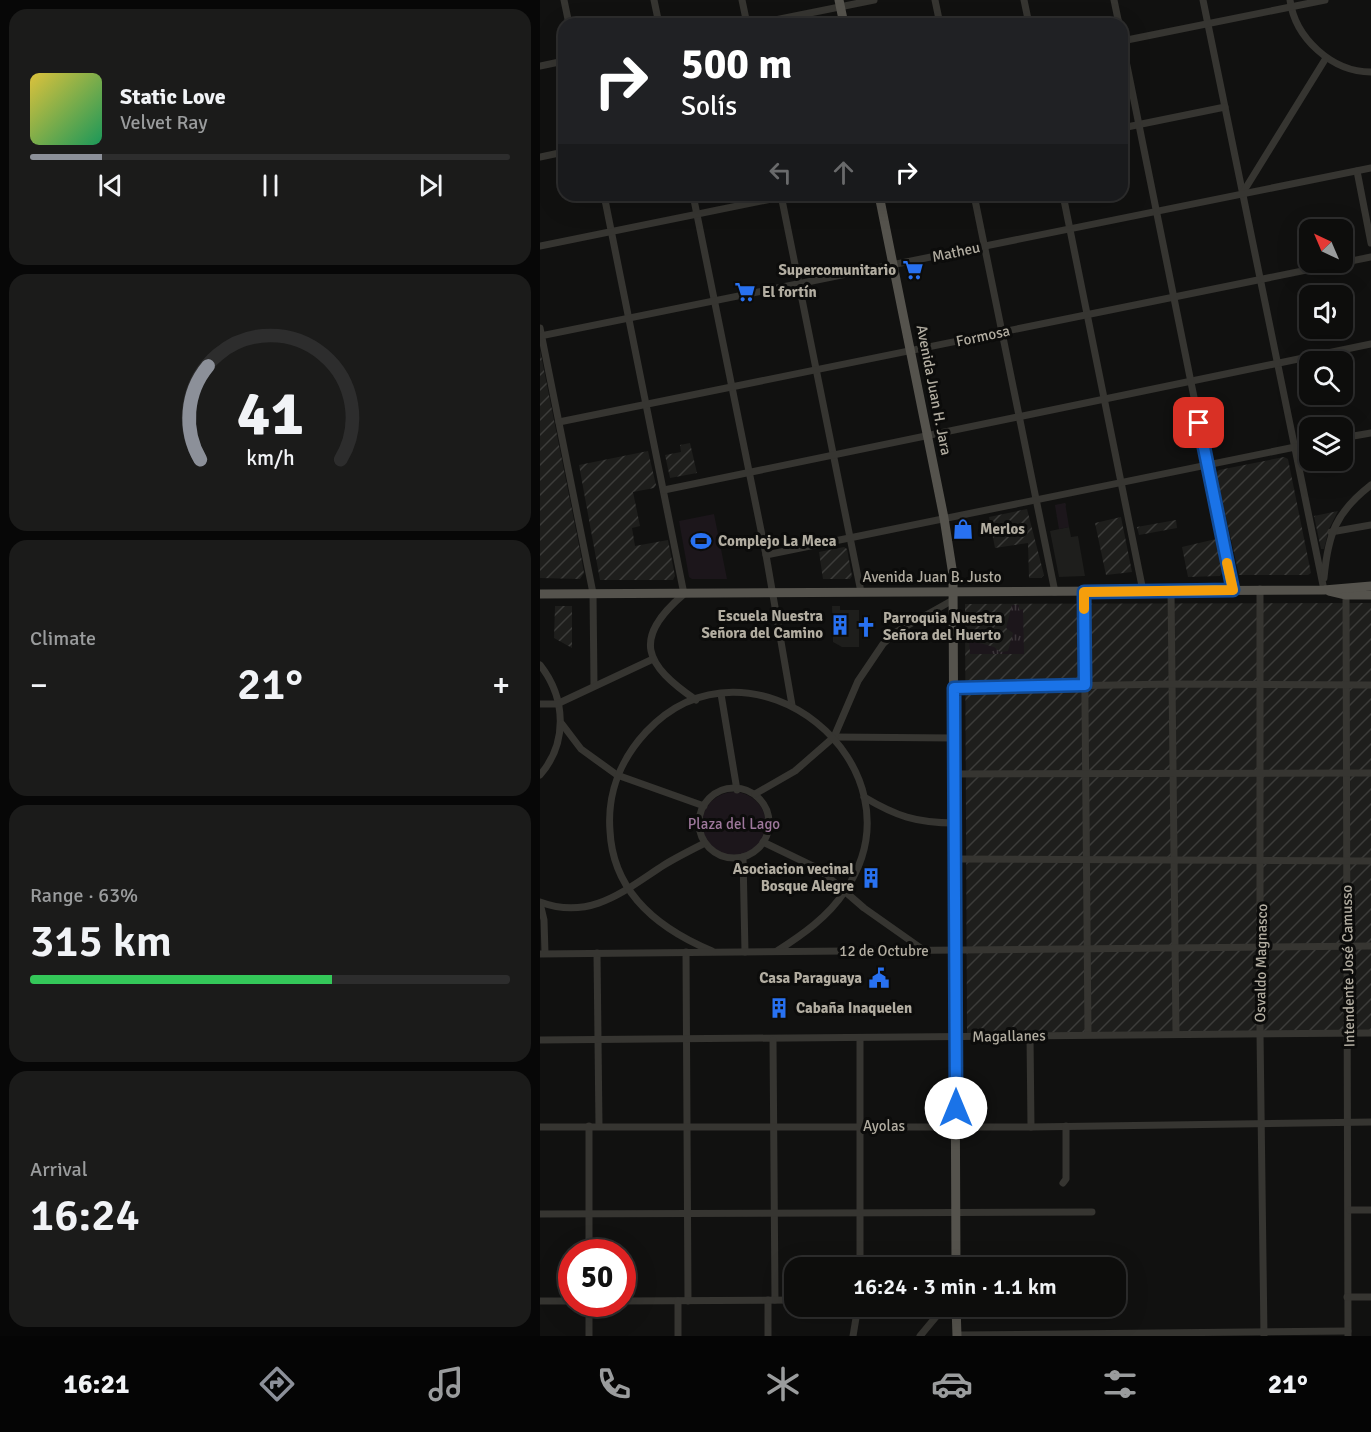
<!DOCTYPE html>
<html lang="en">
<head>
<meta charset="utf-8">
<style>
  :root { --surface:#0d0d0c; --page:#1b1b1a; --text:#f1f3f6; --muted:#9a9c9d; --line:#2d2d2d; --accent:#8c9099 }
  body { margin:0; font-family:Signika,sans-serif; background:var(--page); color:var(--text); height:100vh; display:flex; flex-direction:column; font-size:22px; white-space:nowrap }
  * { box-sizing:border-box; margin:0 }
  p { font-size:20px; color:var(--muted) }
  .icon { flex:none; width:33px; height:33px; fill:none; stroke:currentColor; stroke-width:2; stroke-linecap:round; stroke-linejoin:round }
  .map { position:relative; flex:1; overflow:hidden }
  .panel { display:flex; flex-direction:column; gap:9px; padding:9px; background:#070707; width:540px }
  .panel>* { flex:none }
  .guide { position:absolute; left:18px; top:18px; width:570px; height:183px; border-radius:18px; box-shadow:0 6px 24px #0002,0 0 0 2px var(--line); background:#202124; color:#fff; overflow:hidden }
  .needle { width:39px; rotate:316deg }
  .tools { position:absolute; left:759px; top:219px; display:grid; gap:12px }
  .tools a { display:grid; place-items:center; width:54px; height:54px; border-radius:12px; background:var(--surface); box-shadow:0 6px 24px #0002,0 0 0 2px var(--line); font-size:30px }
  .speed { position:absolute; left:18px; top:1239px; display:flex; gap:12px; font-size:30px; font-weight:700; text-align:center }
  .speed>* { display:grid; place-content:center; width:78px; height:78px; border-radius:50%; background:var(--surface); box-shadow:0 6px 24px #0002,0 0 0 2px var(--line); line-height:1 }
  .speed .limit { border:9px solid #d22; background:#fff; color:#111 }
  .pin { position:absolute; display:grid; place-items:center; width:51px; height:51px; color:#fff; margin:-26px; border-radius:12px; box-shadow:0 3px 9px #0006 }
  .me { position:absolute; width:66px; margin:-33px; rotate:0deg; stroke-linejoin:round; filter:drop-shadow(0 0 4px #0008) }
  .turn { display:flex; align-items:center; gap:21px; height:126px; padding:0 24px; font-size:27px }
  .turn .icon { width:78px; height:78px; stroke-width:2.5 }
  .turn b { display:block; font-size:42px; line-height:51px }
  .lanes { display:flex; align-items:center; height:57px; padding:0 24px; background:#0003; justify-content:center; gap:30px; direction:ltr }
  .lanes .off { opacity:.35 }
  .big { font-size:45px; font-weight:600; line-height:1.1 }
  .panel .widget { flex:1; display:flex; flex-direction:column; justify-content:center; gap:9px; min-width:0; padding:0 21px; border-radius:18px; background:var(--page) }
  .panel .dial { align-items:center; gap:0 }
  .dial svg { height:156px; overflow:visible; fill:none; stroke:var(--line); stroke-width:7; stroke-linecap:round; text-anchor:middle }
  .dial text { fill:var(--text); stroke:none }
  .song { display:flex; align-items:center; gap:18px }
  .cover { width:72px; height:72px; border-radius:9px; background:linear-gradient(135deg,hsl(50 70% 55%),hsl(150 70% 35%)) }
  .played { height:6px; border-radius:3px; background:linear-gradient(90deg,var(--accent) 15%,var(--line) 15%) }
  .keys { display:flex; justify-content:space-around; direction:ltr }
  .heat { display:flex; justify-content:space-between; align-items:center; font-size:33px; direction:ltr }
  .charge { height:9px; border-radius:4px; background:linear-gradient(90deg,#34c759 63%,var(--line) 0) }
  .trip { position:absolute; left:244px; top:1257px; width:342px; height:60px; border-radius:18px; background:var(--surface); box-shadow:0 6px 24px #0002,0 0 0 2px var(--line); font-weight:600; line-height:60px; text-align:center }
  .menu { display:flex; height:96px; justify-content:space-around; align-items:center; background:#050505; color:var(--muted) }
  .menu .icon { width:42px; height:42px }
  .menu .active { color:var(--accent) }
  .menu b { font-size:27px; color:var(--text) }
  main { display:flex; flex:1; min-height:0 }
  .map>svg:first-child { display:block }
  .built { fill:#1e1e1c }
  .industrial { fill:url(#industrial-furrows) }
  .grass { fill:url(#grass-tufts) }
  .green { fill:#1c161b }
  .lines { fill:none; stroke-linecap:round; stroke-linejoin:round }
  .minor { stroke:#363531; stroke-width:7 }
  .major { stroke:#55534d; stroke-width:9 }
  .route-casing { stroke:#114b97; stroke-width:15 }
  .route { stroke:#1a73e8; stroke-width:10 }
  .slow { stroke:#f59e0b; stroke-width:10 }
  .labels { text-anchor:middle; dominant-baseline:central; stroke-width:6; stroke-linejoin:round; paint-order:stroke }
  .street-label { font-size:15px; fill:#b2ada1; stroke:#0c0c0b }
  .poi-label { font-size:15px; font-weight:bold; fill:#b2ada1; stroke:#0c0c0b; text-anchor:start }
  .park-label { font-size:15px; fill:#9e789c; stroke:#0c0c0b }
</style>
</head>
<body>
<main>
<section class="panel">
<div class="widget">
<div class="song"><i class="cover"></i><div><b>Static Love</b><p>Velvet Ray</p></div></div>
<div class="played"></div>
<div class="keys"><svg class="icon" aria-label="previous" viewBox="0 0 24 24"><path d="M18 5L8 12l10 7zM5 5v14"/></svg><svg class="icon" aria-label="pause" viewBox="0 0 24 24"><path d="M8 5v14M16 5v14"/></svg><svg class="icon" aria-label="next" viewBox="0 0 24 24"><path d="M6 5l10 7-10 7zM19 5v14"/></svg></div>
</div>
<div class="widget dial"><svg viewBox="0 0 100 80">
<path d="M14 69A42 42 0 1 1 86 69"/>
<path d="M14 69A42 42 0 0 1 18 21" stroke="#8c9099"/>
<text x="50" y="56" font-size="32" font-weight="700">41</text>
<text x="50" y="72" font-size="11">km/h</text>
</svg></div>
<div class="widget"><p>Climate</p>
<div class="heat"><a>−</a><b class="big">21°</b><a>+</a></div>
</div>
<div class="widget"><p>Range · 63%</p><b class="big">315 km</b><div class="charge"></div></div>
<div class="widget"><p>Arrival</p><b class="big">16:24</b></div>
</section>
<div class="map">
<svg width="831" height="1336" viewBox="0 0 831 1336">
  <defs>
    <pattern id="industrial-furrows" width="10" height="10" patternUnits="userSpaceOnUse" patternTransform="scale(1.5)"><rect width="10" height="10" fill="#1e1e1c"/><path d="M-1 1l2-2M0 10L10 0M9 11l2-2" fill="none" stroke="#3c3c3a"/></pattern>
    <pattern id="grass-tufts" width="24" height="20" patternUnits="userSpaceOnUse" patternTransform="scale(1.5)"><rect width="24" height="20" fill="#1c161b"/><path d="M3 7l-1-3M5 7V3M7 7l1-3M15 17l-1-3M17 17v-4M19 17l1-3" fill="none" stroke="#3b3539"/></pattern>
  </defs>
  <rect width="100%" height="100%" fill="#111110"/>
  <!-- built -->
  <g class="built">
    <polygon points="529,527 531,537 538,536 545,576 519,577 510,531"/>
    <polygon points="292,606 300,606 300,610 319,610 319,647 302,647 293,642"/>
  </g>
  <!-- industrial -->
  <g class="industrial">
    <polygon points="0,350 40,550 44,573 40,579 0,578"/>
    <polygon points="150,443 157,473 130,478 125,455 141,452 140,445"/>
    <polygon points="108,451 116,485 114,488 93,492 100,526 92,528 95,546 128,540 135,576 133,580 60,580 39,465"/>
    <polygon points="744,457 748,459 771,573 768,575 699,575 676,473 679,470"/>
    <polygon points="487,509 504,575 501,578 489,578 488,543 455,548 449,517"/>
    <polygon points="798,511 789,529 784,549 781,549 774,516"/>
    <polygon points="581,517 592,572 566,575 555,523"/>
    <polygon points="636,520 637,528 599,535 597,527"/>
    <polygon points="676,539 683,572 680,576 648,577 642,547"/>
    <polygon points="304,547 307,549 312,576 310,579 283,579 279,552"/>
    <polygon points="831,603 831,1030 427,1033 425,604"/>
    <polygon points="15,606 32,606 32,648 14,638"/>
  </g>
  <!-- grass -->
  <g class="grass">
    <polygon points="525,503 529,527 519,529 515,505"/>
    <polygon points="472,605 479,605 479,610 483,609 484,654 430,654 429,640 454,647 460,652 468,651 473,633 466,628"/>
  </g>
  <!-- green -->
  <g class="green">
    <polygon points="174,514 187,579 152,579 149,577 139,521"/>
    <circle cx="194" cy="824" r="32"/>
  </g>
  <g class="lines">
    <!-- minor -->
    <g class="minor">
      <polyline points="24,0 29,24"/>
      <polyline points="114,0 119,24"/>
      <polyline points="202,0 207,24"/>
      <polyline points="395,0 400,24"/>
      <polyline points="484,0 489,24"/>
      <polyline points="574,0 579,24"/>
      <polyline points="663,0 784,590"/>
      <path d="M750,0c5,38 42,72 81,72"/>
      <polyline points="215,24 334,0"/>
      <polyline points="0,66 24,61"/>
      <polyline points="582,128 685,107"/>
      <polyline points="0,157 24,152"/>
      <polyline points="817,171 831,243"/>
      <polyline points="702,194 786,58"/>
      <path d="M64,195l80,399c-53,45 -39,71 12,106"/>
      <polyline points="153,195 226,555 252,705"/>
      <polyline points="241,195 321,592"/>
      <polyline points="434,195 515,592"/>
      <polyline points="523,195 603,591"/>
      <polyline points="0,246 251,195"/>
      <polyline points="0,328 53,593 54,685"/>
      <polyline points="0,336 831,168"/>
      <polyline points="19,422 831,257"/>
      <polyline points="802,438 831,433"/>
      <polyline points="124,490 831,344"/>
      <polyline points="791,532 831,525"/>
      <polyline points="226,555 770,444"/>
      <path d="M784,578c4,-44 12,-66 47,-93"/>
      <polyline points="720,589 720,1033 724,1336"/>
      <polyline points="693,590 582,41 785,0"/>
      <polyline points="631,591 636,1033"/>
      <polyline points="544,592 548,1034"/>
      <polyline points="806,595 808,1336"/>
      <path d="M0,665c26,33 28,78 0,110"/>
      <polyline points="414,688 632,684 831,685"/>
      <polyline points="181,694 197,790"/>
      <polyline points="0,704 17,704 113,659"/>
      <polyline points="22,724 41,749 77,775 164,806"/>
      <polyline points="294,737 414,738"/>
      <polyline points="414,774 831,773"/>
      <circle cx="194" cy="823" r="35"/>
      <polyline points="215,794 255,771 294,737 318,681 343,644 356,632 413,600"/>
      <path d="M324,797c32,19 52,26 91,26"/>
      <polyline points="223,842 279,869 324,908 385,951"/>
      <polyline points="203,857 205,952"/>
      <polyline points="415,859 831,861"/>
      <path d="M0,902c51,19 85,-12 124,-37 13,-8 27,-15 41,-22"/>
      <polyline points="0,903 4,920 5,953"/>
      <path d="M172,951c-53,-22 -99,-58 -102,-120 -3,-38 11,-72 36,-99 104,-111 284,33 199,159 -17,26 -43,44 -68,60"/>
      <polyline points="146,952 148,1301"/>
      <polyline points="57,953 59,1126"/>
      <polyline points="0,954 831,946"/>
      <polyline points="490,1036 491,1127"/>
      <polyline points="320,1039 320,1268"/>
      <polyline points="0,1040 831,1033"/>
      <polyline points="233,1040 235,1300"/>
      <polyline points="49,1126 49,1252"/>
      <polyline points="0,1127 491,1127 831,1122"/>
      <polyline points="523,1183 526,1179 526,1126"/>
      <polyline points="810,1210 831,1210"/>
      <polyline points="0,1214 552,1212"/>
      <polyline points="807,1297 831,1297"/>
      <polyline points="228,1300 228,1336"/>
      <polyline points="0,1301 32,1301"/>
      <polyline points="82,1301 255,1300"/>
      <polyline points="138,1301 138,1336"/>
      <polyline points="49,1304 49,1336"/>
      <polyline points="417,1335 808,1331"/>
      <polyline points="313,1336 318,1306"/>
      <polyline points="380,1336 405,1306"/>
    </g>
    <!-- major -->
    <g class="major">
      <polyline points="299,0 304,24"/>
      <polyline points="339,195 404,518 413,575 416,1268"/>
      <polyline points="789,591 806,595 831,595"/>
      <polyline points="0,594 784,590 831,586"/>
      <polyline points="416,1306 417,1336"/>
    </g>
  </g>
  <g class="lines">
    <!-- route casing -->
    <g class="route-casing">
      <polyline id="route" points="416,1108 414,688 545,685 544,592 693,590 659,423"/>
    </g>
    <!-- route -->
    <use href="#route" class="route"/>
    <!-- slow -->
    <polyline class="slow" points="544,609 544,592 693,590 687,563"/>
  </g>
  <!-- icons -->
  <defs>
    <g id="supermarket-bare" transform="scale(1.62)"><path d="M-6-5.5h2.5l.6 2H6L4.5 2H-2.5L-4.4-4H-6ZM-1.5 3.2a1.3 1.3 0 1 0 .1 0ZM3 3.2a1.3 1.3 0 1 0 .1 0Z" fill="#2871f1" stroke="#0c0c0b" stroke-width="2.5" paint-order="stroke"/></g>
    <g id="shop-bare" transform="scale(1.62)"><path d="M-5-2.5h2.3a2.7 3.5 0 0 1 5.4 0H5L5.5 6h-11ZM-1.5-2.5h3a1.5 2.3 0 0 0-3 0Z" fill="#2871f1" stroke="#0c0c0b" stroke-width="2.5" paint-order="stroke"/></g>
    <g id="stadium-bare" transform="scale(1.62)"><path d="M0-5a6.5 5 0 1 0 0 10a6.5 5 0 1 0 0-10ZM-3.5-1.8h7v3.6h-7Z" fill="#2871f1" stroke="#0c0c0b" stroke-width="2.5" paint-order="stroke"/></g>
    <g id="building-bare" transform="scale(1.62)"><path d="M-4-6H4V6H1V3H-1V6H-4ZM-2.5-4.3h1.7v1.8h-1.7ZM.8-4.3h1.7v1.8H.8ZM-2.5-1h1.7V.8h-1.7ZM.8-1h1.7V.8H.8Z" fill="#2871f1" stroke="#0c0c0b" stroke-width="2.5" paint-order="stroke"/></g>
    <g id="church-bare" transform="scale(1.62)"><path d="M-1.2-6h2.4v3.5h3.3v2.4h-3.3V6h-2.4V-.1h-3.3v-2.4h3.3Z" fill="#2871f1" stroke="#0c0c0b" stroke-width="2.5" paint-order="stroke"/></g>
    <g id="civic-bare" transform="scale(1.62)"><path d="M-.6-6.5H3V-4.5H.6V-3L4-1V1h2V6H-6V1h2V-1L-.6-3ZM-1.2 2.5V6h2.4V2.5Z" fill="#2871f1" stroke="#0c0c0b" stroke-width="2.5" paint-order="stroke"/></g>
  </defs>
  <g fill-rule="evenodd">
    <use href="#supermarket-bare" x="373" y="270"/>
    <use href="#supermarket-bare" x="205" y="292"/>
    <use href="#shop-bare" x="423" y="529"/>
    <use href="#stadium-bare" x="161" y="541"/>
    <use href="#building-bare" x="300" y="625"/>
    <use href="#church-bare" x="326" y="627"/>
    <use href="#building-bare" x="331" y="878"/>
    <use href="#civic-bare" x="339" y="978"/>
    <use href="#building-bare" x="239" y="1008"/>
  </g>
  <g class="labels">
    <!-- street labels -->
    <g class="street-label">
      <text transform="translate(416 252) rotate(-12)">Matheu</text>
      <text transform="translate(443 336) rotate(-12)">Formosa</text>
      <text transform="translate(394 390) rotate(79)">Avenida Juan H. Jara</text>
      <text x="392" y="577">Avenida Juan B. Justo</text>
      <text x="344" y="951">12 de Octubre</text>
      <text transform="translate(721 963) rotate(-89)">Osvaldo Magnasco</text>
      <text transform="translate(808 966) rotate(-91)">Intendente José Camusso</text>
      <text transform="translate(469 1036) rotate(-1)">Magallanes</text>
      <text x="344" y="1126">Ayolas</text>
    </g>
    <!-- poi labels -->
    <g class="poi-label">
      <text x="356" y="270" text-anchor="end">Supercomunitario</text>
      <text x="222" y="292">El fortín</text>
      <text x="440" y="529">Merlos</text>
      <text x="178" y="541">Complejo La Meca</text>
      <text x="283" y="616" text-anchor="end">Escuela Nuestra<tspan x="283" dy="17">Señora del Camino</tspan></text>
      <text x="343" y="618">Parroquia Nuestra<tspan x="343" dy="17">Señora del Huerto</tspan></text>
      <text x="314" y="869" text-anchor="end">Asociacion vecinal<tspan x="314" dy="17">Bosque Alegre</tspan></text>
      <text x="322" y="978" text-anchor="end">Casa Paraguaya</text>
      <text x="256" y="1008">Cabaña Inaquelen</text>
    </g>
    <!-- park labels -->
    <g class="park-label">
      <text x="194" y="824">Plaza del Lago</text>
    </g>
  </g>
</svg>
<div class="tools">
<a><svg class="needle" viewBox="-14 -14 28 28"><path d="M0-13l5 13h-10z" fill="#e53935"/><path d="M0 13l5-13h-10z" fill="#9a9c9d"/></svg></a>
<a><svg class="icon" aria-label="sound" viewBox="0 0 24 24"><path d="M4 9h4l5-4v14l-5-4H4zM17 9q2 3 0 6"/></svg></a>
<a><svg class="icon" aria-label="search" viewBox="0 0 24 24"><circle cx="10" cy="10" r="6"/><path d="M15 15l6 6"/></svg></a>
<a><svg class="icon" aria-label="layers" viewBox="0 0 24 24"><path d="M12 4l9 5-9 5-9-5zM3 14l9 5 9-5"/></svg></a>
</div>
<div class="speed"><div class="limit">50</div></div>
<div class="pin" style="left:659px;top:423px;background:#d93025"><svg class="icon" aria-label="arrive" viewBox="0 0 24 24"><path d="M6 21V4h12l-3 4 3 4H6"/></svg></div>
<svg class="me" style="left:416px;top:1108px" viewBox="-20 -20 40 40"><circle r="19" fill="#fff"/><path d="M0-13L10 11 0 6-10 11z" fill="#1a73e8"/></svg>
<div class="trip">16:24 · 3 min · 1.1 km</div>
<div class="guide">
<div class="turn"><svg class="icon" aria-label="right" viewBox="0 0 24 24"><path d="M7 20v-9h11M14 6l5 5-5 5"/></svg><div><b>500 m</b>Solís</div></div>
<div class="lanes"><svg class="icon off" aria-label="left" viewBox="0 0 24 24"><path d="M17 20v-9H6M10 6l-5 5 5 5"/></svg><svg class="icon off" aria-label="ahead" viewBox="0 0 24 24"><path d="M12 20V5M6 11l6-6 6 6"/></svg><svg class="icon" aria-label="right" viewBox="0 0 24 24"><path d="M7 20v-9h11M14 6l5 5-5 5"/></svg></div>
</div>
</div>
</main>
<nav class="menu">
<b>16:21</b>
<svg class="icon active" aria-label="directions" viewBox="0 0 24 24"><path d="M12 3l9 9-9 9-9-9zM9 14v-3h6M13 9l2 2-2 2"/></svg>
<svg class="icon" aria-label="music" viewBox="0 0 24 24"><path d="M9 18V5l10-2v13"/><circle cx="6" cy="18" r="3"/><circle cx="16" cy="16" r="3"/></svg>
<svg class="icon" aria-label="phone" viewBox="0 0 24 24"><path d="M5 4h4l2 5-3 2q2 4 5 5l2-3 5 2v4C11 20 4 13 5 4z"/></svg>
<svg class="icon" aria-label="climate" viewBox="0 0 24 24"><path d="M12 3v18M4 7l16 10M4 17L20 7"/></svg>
<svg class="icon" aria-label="car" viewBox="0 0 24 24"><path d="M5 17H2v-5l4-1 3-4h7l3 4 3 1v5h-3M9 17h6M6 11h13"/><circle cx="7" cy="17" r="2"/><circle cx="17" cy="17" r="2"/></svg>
<svg class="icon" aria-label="filters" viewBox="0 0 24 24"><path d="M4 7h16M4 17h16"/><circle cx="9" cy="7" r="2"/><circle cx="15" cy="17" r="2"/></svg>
<b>21°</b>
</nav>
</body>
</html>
